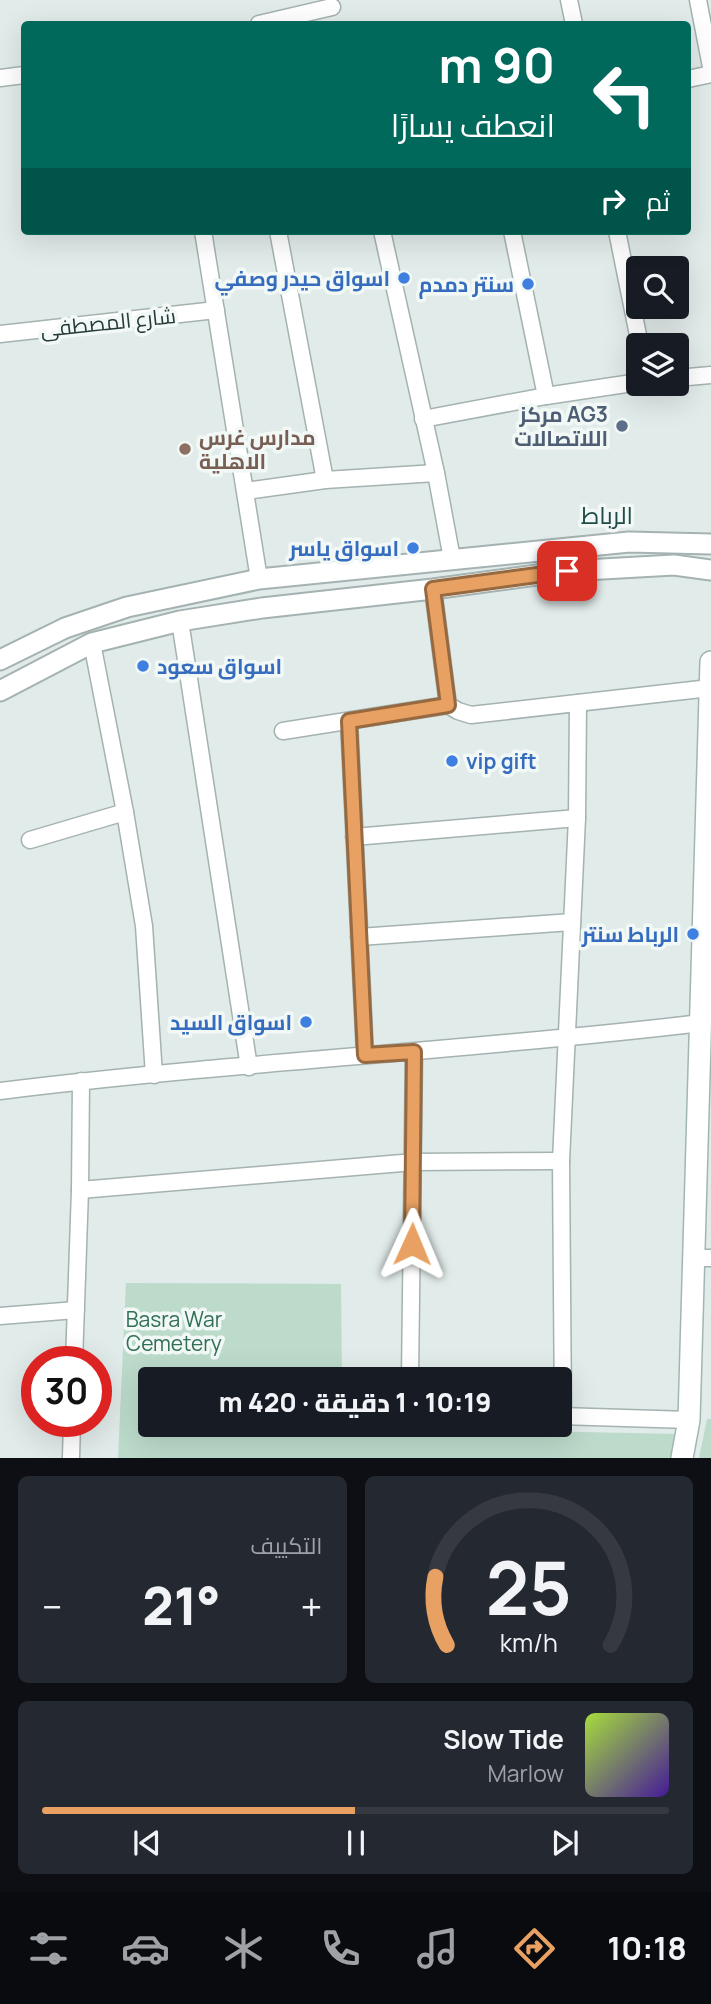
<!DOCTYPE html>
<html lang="ar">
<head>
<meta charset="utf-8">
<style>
  :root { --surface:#171b24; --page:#242831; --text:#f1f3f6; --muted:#9ea1a6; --line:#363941; --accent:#e8a162 }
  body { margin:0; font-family:Manrope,Cairo,sans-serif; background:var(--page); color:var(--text); direction:rtl; height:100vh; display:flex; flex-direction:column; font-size:26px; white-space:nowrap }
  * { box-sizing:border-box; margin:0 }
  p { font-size:23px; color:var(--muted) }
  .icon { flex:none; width:38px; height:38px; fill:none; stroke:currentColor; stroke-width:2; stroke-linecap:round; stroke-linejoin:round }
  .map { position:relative; height:1458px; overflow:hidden; direction:ltr }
  .drawer { display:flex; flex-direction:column; gap:18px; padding:18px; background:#0d0f14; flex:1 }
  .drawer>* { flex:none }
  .banner { position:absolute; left:21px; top:21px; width:670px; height:214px; border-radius:7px; box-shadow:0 7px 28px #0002; direction:rtl; background:#00695c; color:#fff; overflow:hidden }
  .tools { position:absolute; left:626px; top:256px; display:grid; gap:14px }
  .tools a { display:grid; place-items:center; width:63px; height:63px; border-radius:7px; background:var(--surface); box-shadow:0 7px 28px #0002; font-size:35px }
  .speed { position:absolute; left:21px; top:1346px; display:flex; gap:14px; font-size:35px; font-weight:700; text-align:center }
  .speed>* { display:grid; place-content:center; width:91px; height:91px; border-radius:50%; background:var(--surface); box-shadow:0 7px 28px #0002; line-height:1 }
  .speed .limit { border:10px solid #d22; background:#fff; color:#111 }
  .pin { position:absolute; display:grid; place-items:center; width:60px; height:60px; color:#fff; margin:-30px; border-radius:14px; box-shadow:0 4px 10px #0006 }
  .me { position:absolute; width:77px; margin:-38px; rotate:1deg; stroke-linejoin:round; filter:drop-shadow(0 0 5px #0008) }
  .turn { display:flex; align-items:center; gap:24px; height:147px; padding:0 21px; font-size:32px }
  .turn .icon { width:91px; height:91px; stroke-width:2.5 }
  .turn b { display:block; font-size:49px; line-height:60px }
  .then { display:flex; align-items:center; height:66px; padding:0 21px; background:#0003; gap:14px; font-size:26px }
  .big { font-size:52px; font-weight:800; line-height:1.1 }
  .drawer .widget { flex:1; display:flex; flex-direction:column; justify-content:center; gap:10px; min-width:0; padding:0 24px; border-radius:10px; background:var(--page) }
  .drawer .dial { align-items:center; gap:0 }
  .dial svg { height:182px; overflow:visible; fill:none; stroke:var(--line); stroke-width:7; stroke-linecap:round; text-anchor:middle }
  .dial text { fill:var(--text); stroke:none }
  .song { display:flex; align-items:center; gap:21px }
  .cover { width:84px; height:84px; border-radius:10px; background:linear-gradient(135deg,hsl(80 70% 55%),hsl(260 70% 35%)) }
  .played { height:7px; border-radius:4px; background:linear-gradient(90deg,var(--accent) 50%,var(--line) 50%) }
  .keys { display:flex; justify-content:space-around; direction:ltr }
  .heat { display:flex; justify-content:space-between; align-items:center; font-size:38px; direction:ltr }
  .drawer .tiles { flex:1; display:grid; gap:18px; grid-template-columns:1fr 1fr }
  .widget:last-child { grid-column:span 2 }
  .trip { position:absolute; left:138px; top:1367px; width:434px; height:70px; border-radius:7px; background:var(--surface); box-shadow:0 7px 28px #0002; font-weight:800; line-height:70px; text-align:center; direction:rtl }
  .dock { display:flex; height:112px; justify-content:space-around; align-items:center; background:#090b0e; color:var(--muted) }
  .dock .icon { width:49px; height:49px }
  .dock .on { color:var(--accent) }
  .dock b { font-size:32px; color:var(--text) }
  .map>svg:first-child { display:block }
  .green { fill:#bcdbcb }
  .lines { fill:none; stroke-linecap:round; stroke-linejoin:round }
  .minor-casing { stroke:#a4b2b1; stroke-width:19 }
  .tertiary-casing { stroke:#a4b2b1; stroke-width:23 }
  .secondary-casing { stroke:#a1b6b3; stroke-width:24 }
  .minor { stroke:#fff; stroke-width:16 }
  .tertiary { stroke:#fff; stroke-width:19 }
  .secondary { stroke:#fff; stroke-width:21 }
  .route-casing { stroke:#976940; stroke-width:18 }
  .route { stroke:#e8a162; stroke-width:12 }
  .shop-dot { fill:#3f7fe0; stroke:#f2f8f6; stroke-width:2.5 }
  .service-dot { fill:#5c6f8a; stroke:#f2f8f6; stroke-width:2.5 }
  .education-dot { fill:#8d6e63; stroke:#f2f8f6; stroke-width:2.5 }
  .labels { text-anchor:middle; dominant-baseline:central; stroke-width:7; stroke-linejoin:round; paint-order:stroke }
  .shop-label { font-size:21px; font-weight:bold; fill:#366cbe; stroke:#f2f8f6; text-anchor:end }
  .street-label { font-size:21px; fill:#233a39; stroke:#f2f8f6 }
  .service-label { font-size:21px; font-weight:bold; fill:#4e5e75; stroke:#f2f8f6; text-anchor:end }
  .education-label { font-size:21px; font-weight:bold; fill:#785e54; stroke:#f2f8f6; text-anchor:start }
  .park-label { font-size:21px; fill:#306f56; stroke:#f2f8f6 }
  .quarter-label { font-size:24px; fill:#204b4a; stroke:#f2f8f6 }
</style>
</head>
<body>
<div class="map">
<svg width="711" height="1458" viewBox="0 0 711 1458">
  <rect width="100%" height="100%" fill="#e1ebe9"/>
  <!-- green -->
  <g class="green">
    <polygon points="126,1283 341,1284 342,1379 150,1379 150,1424 342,1424 342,1427 678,1434 673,1458 118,1458"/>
    <polygon points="707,1419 711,1419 711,1458 699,1458"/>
  </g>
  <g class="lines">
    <!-- minor casing -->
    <g class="minor-casing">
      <g id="minor">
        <polyline points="569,0 574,24"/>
        <polyline points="698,0 711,67"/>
        <polyline points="259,24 332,7"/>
        <polyline points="0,78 24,75"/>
        <polyline points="688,79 711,74"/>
        <polyline points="203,231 259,579"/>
        <polyline points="278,231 325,480"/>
        <polyline points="382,231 436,473 452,559"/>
        <polyline points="512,231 546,396"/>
        <polyline points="617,231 640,345"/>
        <polyline points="0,334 216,310"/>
        <polyline points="677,378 711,375"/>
        <polyline points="423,419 546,396 639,382"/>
        <polyline points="246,491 325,480 436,473"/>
        <polyline points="433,589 448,705"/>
        <polyline points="180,621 249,1067"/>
        <polyline points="92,643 125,812 144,926 154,1075"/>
        <polyline points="349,721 365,1055"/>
        <polyline points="283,731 448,705 458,711 471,715 710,688"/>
        <polyline points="354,837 577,818"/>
        <polyline points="30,840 125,812"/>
        <polyline points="359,937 572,922"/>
        <path d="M0,1091c233,-29 468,-40 701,-68"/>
        <polyline points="80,1190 414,1162 561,1161"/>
        <polyline points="695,1258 711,1258"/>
        <polyline points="0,1316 76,1310"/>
        <polyline points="74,1362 80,1190 81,1081"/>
        <polyline points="410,1379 414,1052"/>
        <polyline points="560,1416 689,1420"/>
        <polyline points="563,1416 561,1161 577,818 578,703"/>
        <polyline points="71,1458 72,1421"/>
      </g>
    </g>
    <!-- tertiary casing -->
    <g class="tertiary-casing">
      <g id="tertiary">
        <polyline points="0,660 65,628 127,607 259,579 629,542 711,544"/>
        <polyline points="0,691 92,643 180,621 262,608 433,589 567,571 674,565 711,570"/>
      </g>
    </g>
    <!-- secondary casing -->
    <g class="secondary-casing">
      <polyline id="secondary" points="682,1458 689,1420 711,662"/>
    </g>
    <!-- minor -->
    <use href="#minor" class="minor"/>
    <!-- tertiary -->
    <use href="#tertiary" class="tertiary"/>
    <!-- secondary -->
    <use href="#secondary" class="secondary"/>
  </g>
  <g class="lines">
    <!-- route casing -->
    <g class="route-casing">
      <polyline id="route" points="412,1244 414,1052 365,1055 349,721 448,705 433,589 567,571"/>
    </g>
    <!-- route -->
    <use href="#route" class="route"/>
  </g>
  <!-- markers -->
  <g class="shop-dot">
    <circle cx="404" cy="278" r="7"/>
    <circle cx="528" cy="284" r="7"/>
    <circle cx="413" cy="548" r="7"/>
    <circle cx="143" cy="666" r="7"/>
    <circle cx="452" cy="761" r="7"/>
    <circle cx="693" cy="934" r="7"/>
    <circle cx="306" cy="1022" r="7"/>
  </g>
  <circle class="service-dot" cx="622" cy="426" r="7"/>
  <circle class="education-dot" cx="185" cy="449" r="7"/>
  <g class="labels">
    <!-- shop labels -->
    <g class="shop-label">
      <text x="390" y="278">اسواق حيدر وصفي</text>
      <text x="514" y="284">سنتر دمدم</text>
      <text x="399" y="548">اسواق ياسر</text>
      <text x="157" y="666" text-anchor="start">اسواق سعود</text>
      <text x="466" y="761" text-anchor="start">vip gift</text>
      <text x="679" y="934">الرباط سنتر</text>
      <text x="292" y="1022">اسواق السيد</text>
    </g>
    <!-- street labels -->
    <g class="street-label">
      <text transform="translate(108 322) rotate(-6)">شارع المصطفى</text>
    </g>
    <!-- service labels -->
    <g class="service-label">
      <text x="608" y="414">مركز AG3<tspan x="608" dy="24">اللاتصالات</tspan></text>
    </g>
    <!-- education labels -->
    <g class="education-label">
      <text x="199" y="437">مدارس غرس<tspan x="199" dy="24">الاهلية</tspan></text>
    </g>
    <!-- park labels -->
    <g class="park-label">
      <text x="174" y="1319">Basra War<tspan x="174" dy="24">Cemetery</tspan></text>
    </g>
    <!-- quarter labels -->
    <g class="quarter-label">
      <text x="607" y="514">الرباط</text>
    </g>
  </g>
</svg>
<div class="tools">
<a><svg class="icon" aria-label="search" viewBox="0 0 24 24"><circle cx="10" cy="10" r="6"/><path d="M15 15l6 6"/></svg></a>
<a><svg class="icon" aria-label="layers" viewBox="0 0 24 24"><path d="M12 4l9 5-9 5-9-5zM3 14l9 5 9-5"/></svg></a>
</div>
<div class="speed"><div class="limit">30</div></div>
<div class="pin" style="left:567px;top:571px;background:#d93025"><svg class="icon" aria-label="arrive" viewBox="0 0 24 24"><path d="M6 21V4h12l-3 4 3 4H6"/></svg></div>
<svg class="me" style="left:412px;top:1244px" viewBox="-20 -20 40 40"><path d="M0-17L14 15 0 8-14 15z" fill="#e8a162" stroke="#fff" stroke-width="4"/></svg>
<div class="trip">10:19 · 1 دقيقة · 420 m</div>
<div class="banner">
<div class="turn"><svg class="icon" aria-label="left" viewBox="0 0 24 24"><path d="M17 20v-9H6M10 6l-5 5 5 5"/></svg><div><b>90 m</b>انعطف يسارًا</div></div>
<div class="then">ثم<svg class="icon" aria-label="right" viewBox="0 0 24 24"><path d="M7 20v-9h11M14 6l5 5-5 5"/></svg></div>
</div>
</div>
<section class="drawer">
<div class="tiles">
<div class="widget dial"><svg viewBox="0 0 100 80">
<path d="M14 69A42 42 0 1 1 86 69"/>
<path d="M14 69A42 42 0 0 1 9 39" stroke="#e8a162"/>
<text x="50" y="56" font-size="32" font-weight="700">25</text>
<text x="50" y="72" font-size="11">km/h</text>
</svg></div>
<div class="widget"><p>التكييف</p>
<div class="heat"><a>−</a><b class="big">21°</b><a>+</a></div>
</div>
<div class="widget">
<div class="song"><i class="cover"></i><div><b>Slow Tide</b><p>Marlow</p></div></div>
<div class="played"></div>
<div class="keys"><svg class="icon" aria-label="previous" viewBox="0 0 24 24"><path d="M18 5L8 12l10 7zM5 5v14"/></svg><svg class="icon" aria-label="pause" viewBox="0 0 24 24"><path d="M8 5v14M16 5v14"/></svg><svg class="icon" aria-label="next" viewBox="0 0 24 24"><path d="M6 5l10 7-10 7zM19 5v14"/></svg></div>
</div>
</div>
</section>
<nav class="dock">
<b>10:18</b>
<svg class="icon on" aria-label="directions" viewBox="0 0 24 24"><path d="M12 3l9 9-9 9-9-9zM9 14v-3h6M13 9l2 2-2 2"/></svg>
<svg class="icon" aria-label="music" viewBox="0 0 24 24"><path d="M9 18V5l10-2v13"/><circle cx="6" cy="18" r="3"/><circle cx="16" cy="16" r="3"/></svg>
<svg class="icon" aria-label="phone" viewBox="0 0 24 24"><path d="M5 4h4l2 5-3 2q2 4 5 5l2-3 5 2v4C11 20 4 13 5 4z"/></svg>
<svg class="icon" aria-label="climate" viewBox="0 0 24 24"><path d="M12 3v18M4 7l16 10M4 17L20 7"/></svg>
<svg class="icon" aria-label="car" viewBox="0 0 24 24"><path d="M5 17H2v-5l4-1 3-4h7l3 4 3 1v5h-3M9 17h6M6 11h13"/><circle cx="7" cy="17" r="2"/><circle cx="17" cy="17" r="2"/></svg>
<svg class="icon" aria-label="filters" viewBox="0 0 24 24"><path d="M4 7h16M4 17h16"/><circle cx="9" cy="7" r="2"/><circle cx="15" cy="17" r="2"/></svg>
</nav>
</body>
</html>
